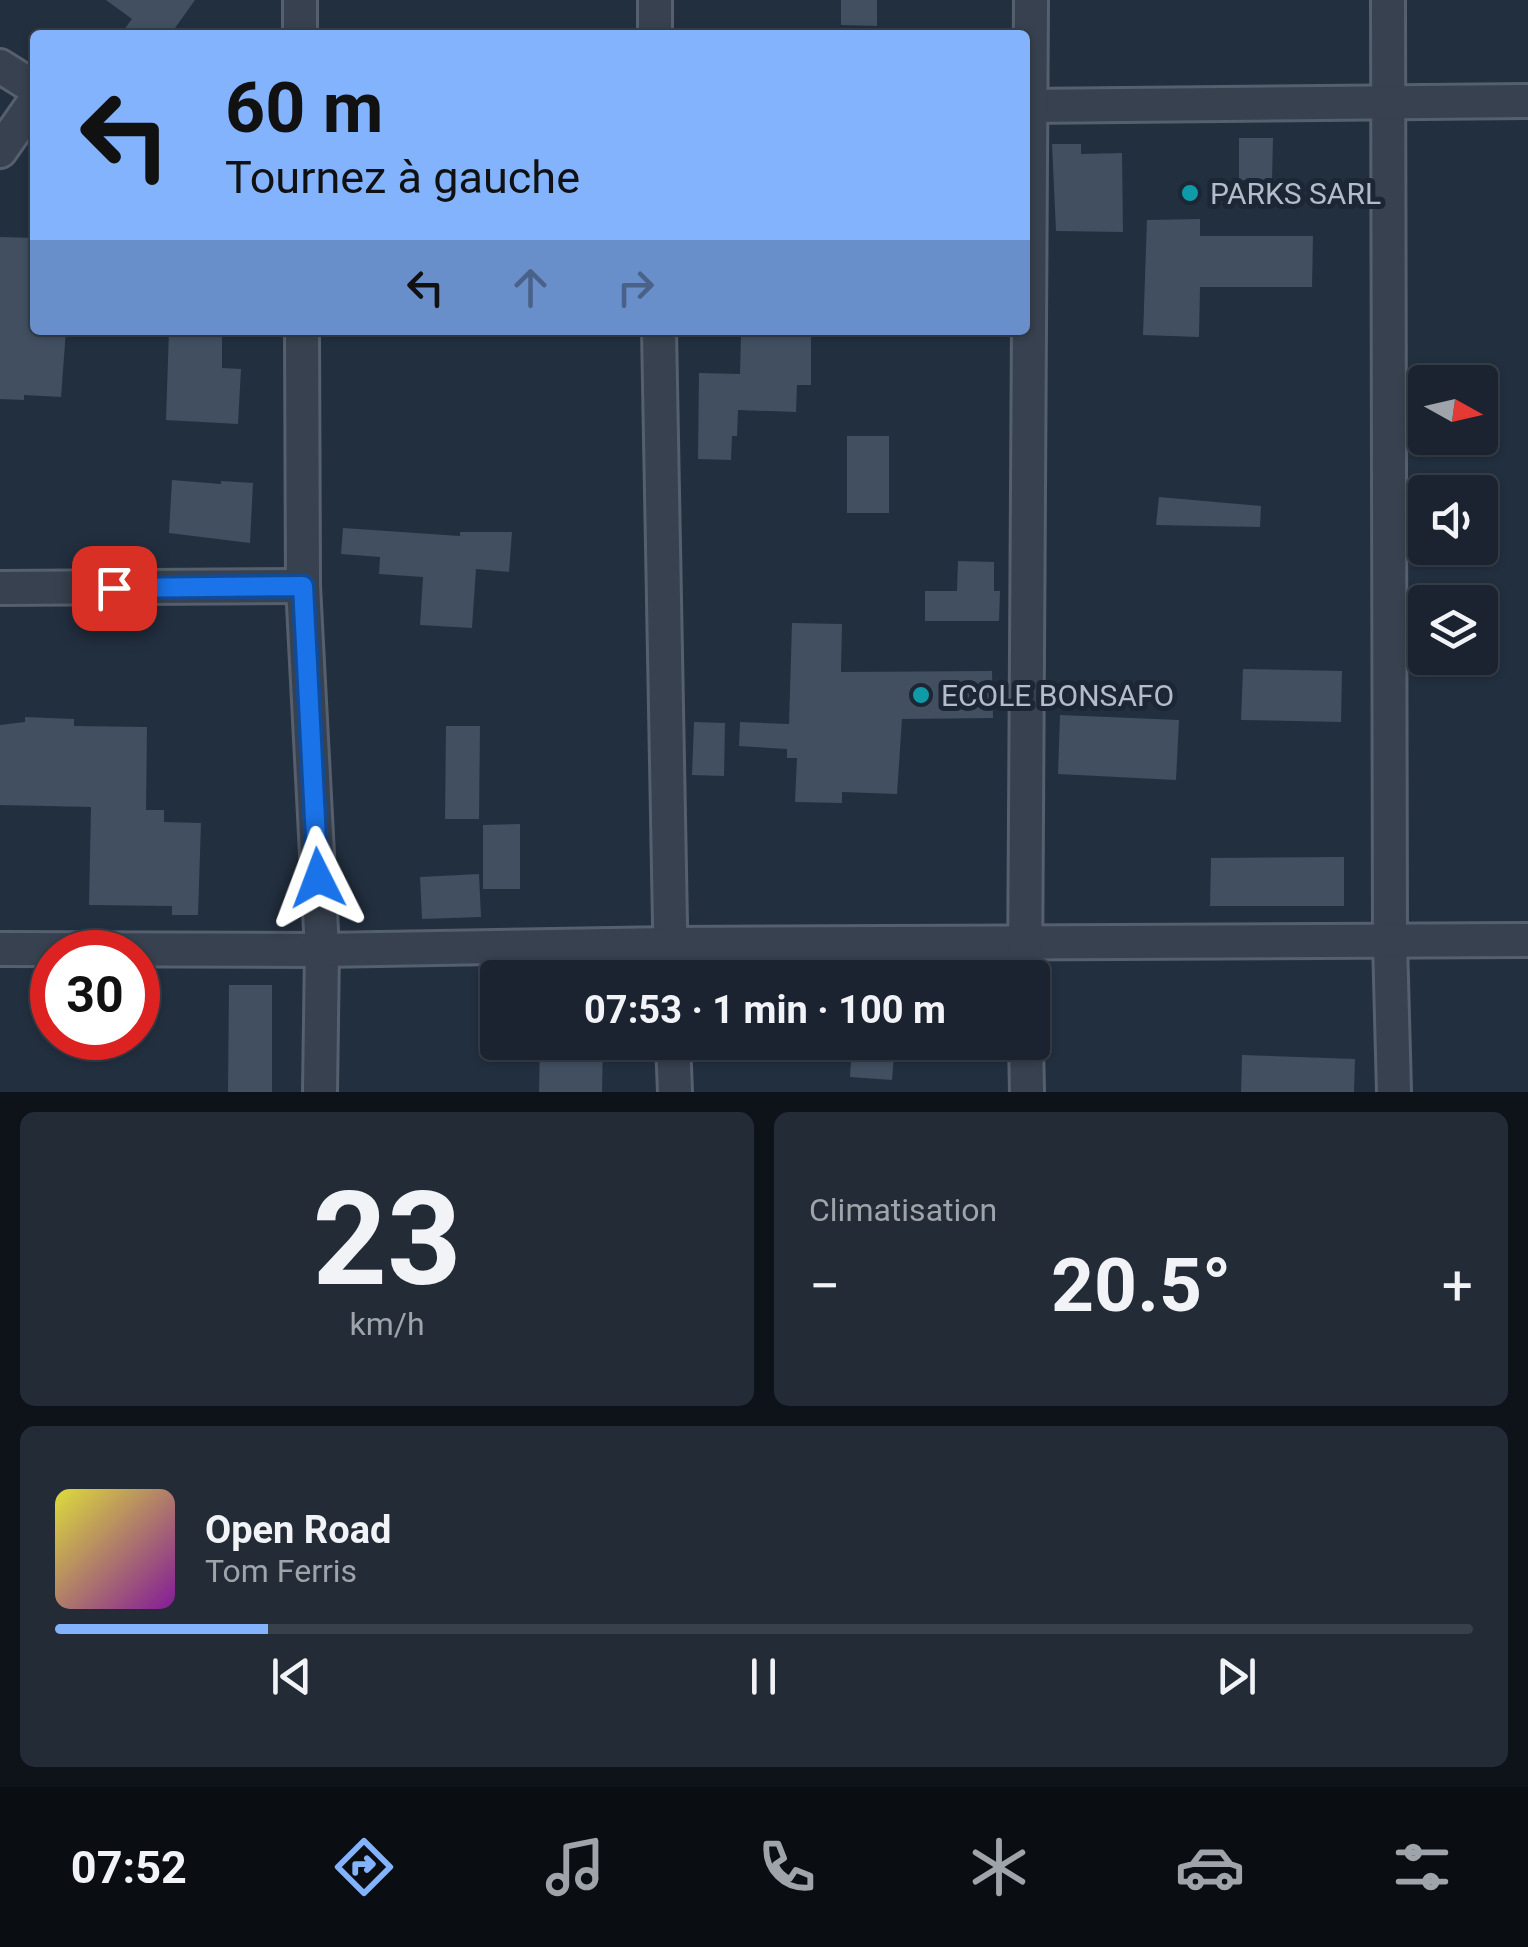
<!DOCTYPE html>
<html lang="fr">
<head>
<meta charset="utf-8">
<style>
  :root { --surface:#1a232f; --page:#232b37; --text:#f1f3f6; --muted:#9fa4aa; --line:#38404b; --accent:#84b3fe }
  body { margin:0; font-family:Roboto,sans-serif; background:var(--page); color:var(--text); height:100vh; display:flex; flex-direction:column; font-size:38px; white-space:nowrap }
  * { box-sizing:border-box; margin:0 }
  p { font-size:32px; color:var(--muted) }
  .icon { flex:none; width:55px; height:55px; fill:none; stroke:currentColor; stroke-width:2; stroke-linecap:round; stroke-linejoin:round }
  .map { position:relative; height:1092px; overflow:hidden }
  .details { display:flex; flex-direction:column; gap:20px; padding:20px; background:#0e131a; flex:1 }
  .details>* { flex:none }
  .hud { position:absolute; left:30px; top:30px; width:1000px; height:305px; border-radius:10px; box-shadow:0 2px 8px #0004,0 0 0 2px var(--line); background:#84b3fe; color:#111; overflow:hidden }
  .needle { width:65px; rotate:98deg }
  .fabs { position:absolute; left:1408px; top:365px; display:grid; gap:20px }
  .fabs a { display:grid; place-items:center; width:90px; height:90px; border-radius:10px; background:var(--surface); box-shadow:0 2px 8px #0004,0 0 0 2px var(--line); font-size:50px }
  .speed { position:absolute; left:30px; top:930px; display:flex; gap:20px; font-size:50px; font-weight:700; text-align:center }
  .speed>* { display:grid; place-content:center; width:130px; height:130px; border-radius:50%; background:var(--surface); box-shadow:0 2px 8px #0004,0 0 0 2px var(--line); line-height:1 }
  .speed .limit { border:15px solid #d22; background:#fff; color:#111 }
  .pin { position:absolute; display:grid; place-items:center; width:85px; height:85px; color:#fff; margin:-42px; border-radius:20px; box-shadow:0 5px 15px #0006 }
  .me { position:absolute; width:110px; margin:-55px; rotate:357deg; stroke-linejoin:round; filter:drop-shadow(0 0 8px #0008) }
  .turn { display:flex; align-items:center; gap:35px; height:210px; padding:0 30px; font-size:45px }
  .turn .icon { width:130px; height:130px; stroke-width:2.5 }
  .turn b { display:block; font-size:70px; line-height:85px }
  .lanes { display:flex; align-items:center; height:95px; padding:0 30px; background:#0003; justify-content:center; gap:50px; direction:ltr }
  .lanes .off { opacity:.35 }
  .big { font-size:75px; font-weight:700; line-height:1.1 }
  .details .tile { flex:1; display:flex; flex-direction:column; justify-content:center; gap:15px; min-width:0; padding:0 35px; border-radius:15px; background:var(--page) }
  .details .dial { align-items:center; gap:0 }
  .dial b { font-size:130px; line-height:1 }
  .song { display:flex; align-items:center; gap:30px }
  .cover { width:120px; height:120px; border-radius:15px; background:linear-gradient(135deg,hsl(60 70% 55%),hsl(290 70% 35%)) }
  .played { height:10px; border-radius:5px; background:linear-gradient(90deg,var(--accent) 15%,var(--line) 15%) }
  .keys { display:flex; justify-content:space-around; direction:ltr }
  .heat { display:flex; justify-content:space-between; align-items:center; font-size:55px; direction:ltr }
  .details .tiles { flex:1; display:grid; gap:20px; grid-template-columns:1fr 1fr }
  .tile:last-child { grid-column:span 2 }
  .trip { position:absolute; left:480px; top:960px; width:570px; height:100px; border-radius:10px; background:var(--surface); box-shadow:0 2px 8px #0004,0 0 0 2px var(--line); font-weight:700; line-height:100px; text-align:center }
  .menu { display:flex; height:160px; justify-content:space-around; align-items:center; background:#0a0e13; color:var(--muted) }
  .menu .icon { width:70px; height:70px }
  .menu .selected { color:var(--accent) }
  .menu b { font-size:45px; color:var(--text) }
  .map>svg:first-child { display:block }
  .building { fill:#414f61 }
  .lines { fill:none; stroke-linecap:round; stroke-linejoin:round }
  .minor-casing { stroke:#555f6d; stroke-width:38 }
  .minor { stroke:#37414f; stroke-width:32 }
  .route-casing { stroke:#114b97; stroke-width:25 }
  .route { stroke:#1a73e8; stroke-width:18 }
  .culture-dot { fill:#0f9aa8; stroke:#1c2634; stroke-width:4 }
  .labels { text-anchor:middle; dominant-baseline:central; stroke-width:10; stroke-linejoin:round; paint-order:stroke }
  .poi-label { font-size:30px; fill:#b3bcca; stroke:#1c2634; text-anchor:start }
</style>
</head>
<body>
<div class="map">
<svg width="1528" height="1092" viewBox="0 0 1528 1092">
  <rect width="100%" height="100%" fill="#222f3f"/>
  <!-- building -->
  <g class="building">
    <polygon points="106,0 195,0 170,35 120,35 132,19"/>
    <polygon points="841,0 877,0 877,26 841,25"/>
    <polygon points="1239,138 1273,138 1272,180 1239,180"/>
    <polygon points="1052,144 1081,144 1081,154 1122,153 1123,232 1056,231"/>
    <polygon points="1200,219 1200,236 1313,236 1312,287 1200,287 1199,337 1143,335 1147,220"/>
    <polygon points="0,237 35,238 35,330 66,330 61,397 24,395 24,400 0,399"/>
    <polygon points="169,330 222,330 222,368 241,369 238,424 166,420"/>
    <polygon points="741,336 811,337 811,385 797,385 796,412 738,410 737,436 732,436 731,460 698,459 699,373 740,374"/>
    <rect x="847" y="436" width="42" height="77"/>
    <polygon points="172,480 221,484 221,481 253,483 250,543 169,533"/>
    <polygon points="1159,497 1261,506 1260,527 1156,525"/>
    <polygon points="343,528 460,536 460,532 512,532 509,572 476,569 472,628 420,625 423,577 379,574 380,557 341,554"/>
    <polygon points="958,561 994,562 994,591 1000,591 999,621 925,621 925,591 957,591"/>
    <polygon points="792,623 842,624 841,672 992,671 993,718 902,719 897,794 842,792 842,803 795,802 797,758 787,758 787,749 739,746 740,722 789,724"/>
    <polygon points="1243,669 1342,671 1341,722 1241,720"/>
    <polygon points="1060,715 1179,720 1176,780 1058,774"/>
    <polygon points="25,717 74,719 74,726 147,727 146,810 164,810 164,822 201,823 198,915 172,915 172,906 89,905 91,807 0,805 0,725 25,722"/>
    <polygon points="694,722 725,723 724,776 692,775"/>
    <polygon points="446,726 480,726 479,819 445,819"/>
    <polygon points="520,824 520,889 483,889 483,825"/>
    <polygon points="1344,857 1344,906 1210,906 1211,858"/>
    <polygon points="479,874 481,917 422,919 420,877"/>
    <polygon points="229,985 272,985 272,1092 228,1092"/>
    <polygon points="540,1042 603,1042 602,1092 539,1092"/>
    <polygon points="852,1042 895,1042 892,1080 850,1077"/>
    <polygon points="1242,1055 1355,1059 1354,1092 1241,1092"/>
  </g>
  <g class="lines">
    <!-- minor casing -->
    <g class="minor-casing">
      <g id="minor">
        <polyline points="300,0 300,35"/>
        <polyline points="655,0 655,35"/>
        <polyline points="1388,0 1390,942 1394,1092"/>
        <polyline points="0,66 35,88"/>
        <polyline points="1025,106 1528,101"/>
        <polyline points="0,151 35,101"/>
        <polyline points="302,330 303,586 322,950 320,1092"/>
        <polyline points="659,330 671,978"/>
        <polyline points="0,588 303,586"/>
        <polyline points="0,949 322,950 670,944 1528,940"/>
        <polyline points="1025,978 1031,0"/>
        <polyline points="673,1042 675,1092"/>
        <polyline points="1026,1042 1027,1092"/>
      </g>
    </g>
    <!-- minor -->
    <use href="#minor" class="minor"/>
  </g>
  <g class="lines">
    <!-- route casing -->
    <g class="route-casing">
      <polyline id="route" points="114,588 303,586 318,878"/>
    </g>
    <!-- route -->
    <use href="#route" class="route"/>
  </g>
  <!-- markers -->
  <g class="culture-dot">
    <circle cx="1190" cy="193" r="10"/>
    <circle cx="921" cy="695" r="10"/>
  </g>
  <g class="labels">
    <!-- poi labels -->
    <g class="poi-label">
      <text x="1210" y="193">PARKS SARL</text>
      <text x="941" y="695">ECOLE BONSAFO</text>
    </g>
  </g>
</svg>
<div class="fabs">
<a><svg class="needle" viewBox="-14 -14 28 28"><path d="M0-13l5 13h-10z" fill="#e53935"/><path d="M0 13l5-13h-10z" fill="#9fa4aa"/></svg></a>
<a><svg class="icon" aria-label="sound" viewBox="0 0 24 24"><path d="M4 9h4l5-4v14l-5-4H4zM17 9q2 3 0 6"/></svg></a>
<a><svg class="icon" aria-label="layers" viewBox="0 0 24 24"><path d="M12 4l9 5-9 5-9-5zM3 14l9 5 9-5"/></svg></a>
</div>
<div class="speed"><div class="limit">30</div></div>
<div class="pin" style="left:114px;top:588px;background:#d93025"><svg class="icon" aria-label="arrive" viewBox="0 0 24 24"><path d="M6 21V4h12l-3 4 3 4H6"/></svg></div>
<svg class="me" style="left:318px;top:878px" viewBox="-20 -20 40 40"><path d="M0-17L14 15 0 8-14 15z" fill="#1a73e8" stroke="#fff" stroke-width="4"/></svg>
<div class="trip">07:53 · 1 min · 100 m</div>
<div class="hud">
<div class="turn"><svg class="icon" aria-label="left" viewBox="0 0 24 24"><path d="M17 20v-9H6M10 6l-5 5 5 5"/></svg><div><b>60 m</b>Tournez à gauche</div></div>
<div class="lanes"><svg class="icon" aria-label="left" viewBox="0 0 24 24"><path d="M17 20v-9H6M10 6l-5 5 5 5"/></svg><svg class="icon off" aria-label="ahead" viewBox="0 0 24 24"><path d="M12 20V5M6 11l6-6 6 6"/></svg><svg class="icon off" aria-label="right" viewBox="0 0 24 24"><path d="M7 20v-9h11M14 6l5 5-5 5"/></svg></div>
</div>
</div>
<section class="details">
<div class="tiles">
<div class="tile dial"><b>23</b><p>km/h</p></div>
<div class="tile"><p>Climatisation</p>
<div class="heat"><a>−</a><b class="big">20.5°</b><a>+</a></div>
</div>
<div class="tile">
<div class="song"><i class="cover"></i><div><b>Open Road</b><p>Tom Ferris</p></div></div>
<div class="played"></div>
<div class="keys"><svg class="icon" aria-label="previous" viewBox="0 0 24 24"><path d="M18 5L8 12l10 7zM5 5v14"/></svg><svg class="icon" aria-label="pause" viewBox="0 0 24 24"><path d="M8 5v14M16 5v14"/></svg><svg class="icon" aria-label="next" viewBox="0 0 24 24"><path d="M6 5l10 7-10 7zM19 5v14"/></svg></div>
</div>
</div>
</section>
<nav class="menu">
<b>07:52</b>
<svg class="icon selected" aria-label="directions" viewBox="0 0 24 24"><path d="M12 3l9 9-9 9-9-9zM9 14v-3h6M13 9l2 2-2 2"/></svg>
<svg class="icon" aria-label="music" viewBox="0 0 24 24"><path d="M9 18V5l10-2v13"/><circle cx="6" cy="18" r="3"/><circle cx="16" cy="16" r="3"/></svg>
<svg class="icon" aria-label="phone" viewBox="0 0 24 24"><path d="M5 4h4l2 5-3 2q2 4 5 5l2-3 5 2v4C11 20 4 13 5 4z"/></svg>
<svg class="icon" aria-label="climate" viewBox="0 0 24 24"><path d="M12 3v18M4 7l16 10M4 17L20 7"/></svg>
<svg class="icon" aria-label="car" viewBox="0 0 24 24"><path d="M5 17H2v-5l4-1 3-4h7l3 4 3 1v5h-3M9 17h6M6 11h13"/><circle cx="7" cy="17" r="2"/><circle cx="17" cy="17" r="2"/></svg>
<svg class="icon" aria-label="filters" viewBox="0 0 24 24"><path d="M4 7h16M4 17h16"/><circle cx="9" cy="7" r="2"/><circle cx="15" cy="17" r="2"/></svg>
</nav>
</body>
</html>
